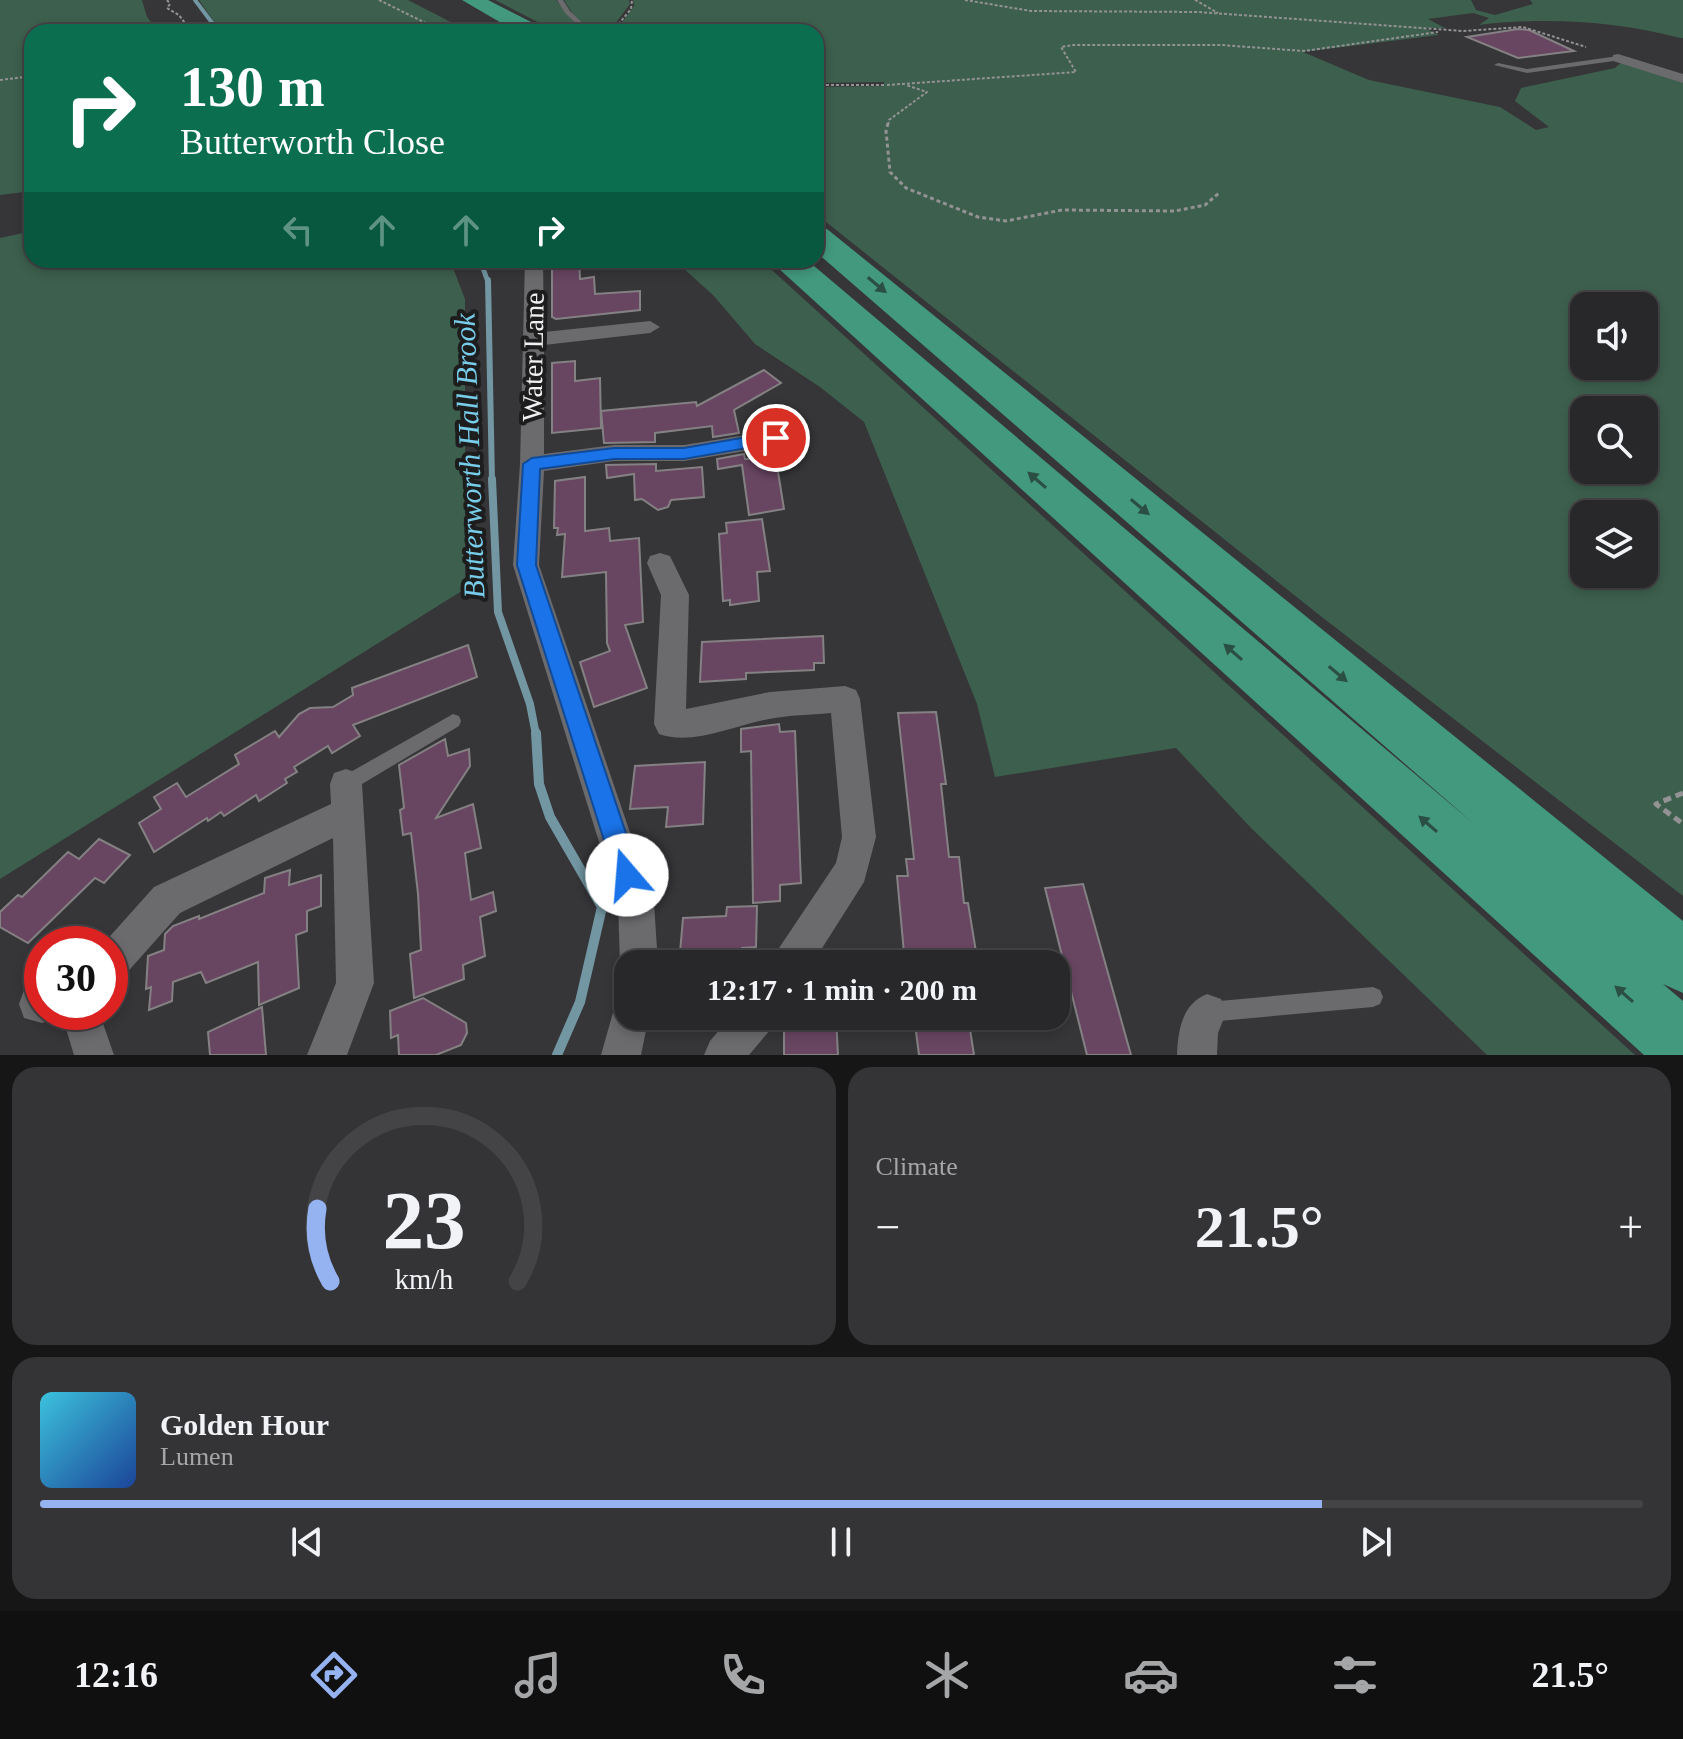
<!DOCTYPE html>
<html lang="en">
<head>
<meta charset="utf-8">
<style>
  :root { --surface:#28282a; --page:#343436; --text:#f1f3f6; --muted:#a5a6a8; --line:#444447; --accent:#95b2f1 }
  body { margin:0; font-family:"Times New Roman",serif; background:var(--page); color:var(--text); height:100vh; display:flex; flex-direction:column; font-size:30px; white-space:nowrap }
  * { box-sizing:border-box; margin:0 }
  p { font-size:26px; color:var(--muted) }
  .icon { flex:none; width:44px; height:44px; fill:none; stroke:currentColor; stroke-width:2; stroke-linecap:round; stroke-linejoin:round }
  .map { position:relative; height:1055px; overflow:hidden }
  .drawer { display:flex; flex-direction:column; gap:12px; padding:12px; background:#161617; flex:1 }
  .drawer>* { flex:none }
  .guide { position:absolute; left:24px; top:24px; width:800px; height:244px; border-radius:24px; box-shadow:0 4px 12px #0003,0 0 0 2px var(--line); background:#0b6e4f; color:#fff; overflow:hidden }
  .fabs { position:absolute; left:1570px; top:292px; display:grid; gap:16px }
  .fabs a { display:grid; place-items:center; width:88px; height:88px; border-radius:16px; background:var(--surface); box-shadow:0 4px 12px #0003,0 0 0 2px var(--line); font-size:40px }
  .speed { position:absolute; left:24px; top:926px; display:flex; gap:16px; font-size:40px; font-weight:700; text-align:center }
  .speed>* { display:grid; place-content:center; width:104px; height:104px; border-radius:50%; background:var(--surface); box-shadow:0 4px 12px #0003,0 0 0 2px var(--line); line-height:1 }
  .speed .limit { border:12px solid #d22; background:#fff; color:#111 }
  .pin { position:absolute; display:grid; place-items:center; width:68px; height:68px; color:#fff; margin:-34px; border:4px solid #fff; border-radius:50%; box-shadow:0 2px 8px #0007 }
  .me { position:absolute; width:88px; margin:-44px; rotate:342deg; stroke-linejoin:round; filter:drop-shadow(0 0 6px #0008) }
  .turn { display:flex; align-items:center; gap:28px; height:168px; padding:0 24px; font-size:36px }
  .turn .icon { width:104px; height:104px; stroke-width:2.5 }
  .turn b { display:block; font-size:56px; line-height:68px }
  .lanes { display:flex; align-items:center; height:76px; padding:0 24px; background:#0003; justify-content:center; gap:40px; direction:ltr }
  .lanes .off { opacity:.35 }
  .big { font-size:60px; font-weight:800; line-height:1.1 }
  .drawer .tile { flex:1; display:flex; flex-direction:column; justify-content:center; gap:12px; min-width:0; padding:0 28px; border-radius:24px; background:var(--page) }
  .drawer .dial { align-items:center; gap:0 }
  .dial svg { height:208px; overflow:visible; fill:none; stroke:var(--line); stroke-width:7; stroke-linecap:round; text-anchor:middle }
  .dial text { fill:var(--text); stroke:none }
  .song { display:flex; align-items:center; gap:24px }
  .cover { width:96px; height:96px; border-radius:12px; background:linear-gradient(135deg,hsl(190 70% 55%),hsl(220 70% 35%)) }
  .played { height:8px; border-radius:4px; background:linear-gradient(90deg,var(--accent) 80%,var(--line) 80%) }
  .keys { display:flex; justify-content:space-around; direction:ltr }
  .heat { display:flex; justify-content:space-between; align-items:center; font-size:44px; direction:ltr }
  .drawer .tiles { flex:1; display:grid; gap:12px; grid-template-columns:1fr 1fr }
  .tile:last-child { grid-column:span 2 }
  .trip { position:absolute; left:614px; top:950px; width:456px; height:80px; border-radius:24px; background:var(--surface); box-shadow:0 4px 12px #0003,0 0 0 2px var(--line); font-weight:800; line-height:80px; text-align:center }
  .tabs { display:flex; height:128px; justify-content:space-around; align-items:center; background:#101011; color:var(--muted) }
  .tabs .icon { width:56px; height:56px }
  .tabs .on { color:var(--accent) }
  .tabs b { font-size:36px; color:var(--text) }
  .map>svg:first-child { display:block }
  .green { fill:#3d5f4d; fill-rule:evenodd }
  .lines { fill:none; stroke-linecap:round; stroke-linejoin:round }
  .stream-far4 { stroke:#7297a3; stroke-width:4 }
  .stream-far3 { stroke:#7297a3; stroke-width:5 }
  .stream-far2 { stroke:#7297a3; stroke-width:6 }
  .stream-far1 { stroke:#7297a3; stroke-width:8 }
  .stream { stroke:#7297a3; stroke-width:10 }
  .building { fill:#684561; stroke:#848183; stroke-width:2 }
  .path-far2 { stroke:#939295; stroke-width:2; stroke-dasharray:3 2; stroke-linecap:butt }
  .path-far1 { stroke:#939295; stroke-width:3; stroke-dasharray:4 3; stroke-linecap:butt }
  .path { stroke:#939295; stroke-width:5; stroke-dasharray:8 5; stroke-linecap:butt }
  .lane { fill:#6b6a6d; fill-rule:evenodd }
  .street { fill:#6b6a6d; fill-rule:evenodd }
  .highway { fill:#42997d; fill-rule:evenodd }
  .oneway { fill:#2c4f44 }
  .route { fill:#1a73e8; stroke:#114b97; stroke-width:2 }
  .labels { text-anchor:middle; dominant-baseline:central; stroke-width:8; stroke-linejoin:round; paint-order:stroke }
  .street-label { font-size:28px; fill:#f0eff1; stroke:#1d1d1e }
  .water-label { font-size:30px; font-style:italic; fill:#77cdea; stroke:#1d1d1e }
</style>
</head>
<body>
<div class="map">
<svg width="1683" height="1055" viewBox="0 0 1683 1055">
  <rect width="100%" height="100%" fill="#363538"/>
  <!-- green -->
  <g class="green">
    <polygon points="0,0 142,0 147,17 159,32 32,32 32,191 0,195"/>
    <polygon points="199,0 408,0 470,32 221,32"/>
    <polygon points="495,0 556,0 583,32 557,32"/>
    <path d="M564,0h65l1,4 -21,28c-23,0 -34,-13 -45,-32z"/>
    <path d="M633,0h838l5,10 19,5 38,-11 -3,-4h153v38h-3c-64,-17 -136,-21 -201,-13l10,-7 -16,-5 -45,6 17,9h-20l14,7 -136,17 66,28 131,27 36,23 13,-3 -34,-26 6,-13 94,-20 7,-6 61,20v814l-365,-282 -502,-400v-127l68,-1v-4l-68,1v-51h-201l19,-26zM1584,306h60v60h-60zM1584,410h60v60h-60zM1584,514h60v60h-60z"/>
    <polygon points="32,231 32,260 450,260 465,299 465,589 0,879 0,238"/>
    <polygon points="674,260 761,260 1635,1055 1487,1055 1252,829 1176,748 995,777 977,704 864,422 820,387 755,344 713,295"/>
  </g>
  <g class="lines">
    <!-- stream-far4 -->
    <polyline class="stream-far4" points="195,0 219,32"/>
    <!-- stream-far3 -->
    <polyline class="stream-far3" points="480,260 488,282"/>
    <!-- stream-far2 -->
    <polyline class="stream-far2" points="488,280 492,481"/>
    <!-- stream-far1 -->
    <polyline class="stream-far1" points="492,479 498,612 530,704 536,735"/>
    <!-- stream -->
    <polyline class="stream" points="536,733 539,784 550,817 602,907 580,1002 557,1055"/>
  </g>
  <!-- building -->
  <g class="building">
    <polygon points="1518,29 1529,30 1574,51 1518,58 1467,37"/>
    <polygon points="552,260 579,260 580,279 594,277 595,294 640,291 640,310 556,319 552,317"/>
    <polygon points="575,361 575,381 600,378 601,428 552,433 552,363"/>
    <polygon points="764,370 781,383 734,410 739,433 713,437 712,426 655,433 655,442 604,443 601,411 696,402 697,406"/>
    <polygon points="744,454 745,459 776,459 784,509 749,515 742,465 718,469 717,459"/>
    <polygon points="656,464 656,471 702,467 704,497 671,500 668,507 658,510 642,499 635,500 634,474 607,478 606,465"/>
    <polygon points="585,477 585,531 609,528 610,541 639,538 643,622 625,625 647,688 594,707 580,662 610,651 607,643 606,572 562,577 565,534 557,535 558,528 554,528 555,481"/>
    <polygon points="762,519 770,571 757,572 759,601 730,605 730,600 723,601 719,534 727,533 726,523"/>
    <polygon points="823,636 824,663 814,663 814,670 746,673 746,679 700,682 702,642"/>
    <polygon points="468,645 477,677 353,725 360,736 332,753 328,746 294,767 297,772 285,779 287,783 259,801 256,795 224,816 221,812 208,821 207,818 154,852 139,823 161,809 154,797 177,783 186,797 239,764 235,755 275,731 279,737 299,714 310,708 333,707 353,695 352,688"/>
    <polygon points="936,712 946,784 941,784 949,857 959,857 964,903 968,903 978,964 905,964 897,876 908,876 906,859 914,859 898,713"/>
    <polygon points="779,724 780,732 795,731 801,883 780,885 780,901 753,903 751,751 741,752 741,729"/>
    <polygon points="445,739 448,756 469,749 470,766 436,818 473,804 481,848 465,853 471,900 493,892 496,911 480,917 485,956 463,965 464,979 414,998 410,954 421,950 418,894 411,833 403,835 400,810 404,808 399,765"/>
    <polygon points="705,762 703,824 666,827 668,807 630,809 635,766"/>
    <polygon points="99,839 130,855 104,883 95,878 28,943 0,927 0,912 18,895 22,897 68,852 79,859"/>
    <polygon points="290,870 289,885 321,875 321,906 307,911 307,931 296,935 299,988 259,1005 258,962 206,983 201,972 173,982 172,1001 149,1010 151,987 146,989 148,956 164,950 165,934 173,926 199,916 199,919 264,893 265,878"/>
    <polygon points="1083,884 1131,1055 1087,1055 1045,888"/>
    <polygon points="757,906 756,947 742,948 741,964 679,964 683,918 726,916 727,907"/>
    <polygon points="423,998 466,1023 467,1033 461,1045 436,1055 399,1055 398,1035 391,1038 390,1011"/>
    <polygon points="262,1007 266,1055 210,1055 208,1032"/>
    <polygon points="784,1016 836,1016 838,1055 784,1055"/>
    <polygon points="914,1016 968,1016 974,1055 919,1055"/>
  </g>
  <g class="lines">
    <!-- path-far2 -->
    <g class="path-far2">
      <polyline points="167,0 170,4 167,8 179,15 187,26 186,32"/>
      <polyline points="379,0 444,32"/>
      <polyline points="965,0 1031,11 1198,12 1463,31 1523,27 1586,47"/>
      <polyline points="1195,0 1218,13"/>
      <polyline points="612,32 631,9 632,0"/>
      <polyline points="0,80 32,76"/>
      <polyline points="816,85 886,85"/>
      <polyline points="887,85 1076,72 1061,47 1074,45 1221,45 1304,51 1438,32"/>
      <polyline points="888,125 889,120 927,92 906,85"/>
    </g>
    <!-- path-far1 -->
    <polyline class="path-far1" points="888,123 886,131 890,172 906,188 978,217 1006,221 1062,210 1175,211 1205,205 1219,193"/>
    <!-- path -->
    <polyline class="path" points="1683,793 1656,804 1683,824"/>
    <!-- lane -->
    <g class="lane">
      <polygon points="557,0 563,0 570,11 592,32 585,32 565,13"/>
      <polygon points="1618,56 1621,56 1621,60 1527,73 1494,65 1498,63 1527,69"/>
      <polygon points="453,714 459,716 461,721 459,726 352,790 346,792 340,790 337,784 340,778"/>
      <polygon points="1373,987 1380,990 1383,997 1380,1004 1373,1007 1208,1022 1201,1019 1198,1012 1201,1005 1208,1002"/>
    </g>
    <!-- street -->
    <g class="street">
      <polygon points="1618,54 1683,74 1683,83 1613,61 1613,55"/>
      <polygon points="525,260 543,260 544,332 650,321 660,327 650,333 544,345 544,454 614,445 684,445 776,430 784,432 788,438 784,444 776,446 684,461 614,461 544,471 539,565 654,903 658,964 628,964 628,978 620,964 618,903 513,565 520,464"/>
      <path d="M660,553l10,3 19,39 -3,114 84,-17 75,-6 11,4 4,9 16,138 -12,45 -52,82h-41l6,-13 59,-88 6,-26 -11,-124c-21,2 -42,2 -62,6 -34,6 -76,27 -110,15l-5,-10 7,-129 -14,-32 3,-7z"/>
      <polygon points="346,769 358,773 362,784 374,983 347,1055 307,1055 336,983 333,838 180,913 123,977 110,983 110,944 103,944 154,887 331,804 330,784 334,773"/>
      <polygon points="38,985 42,985 42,1012 58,1012 56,1018 42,1023 24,1018 19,1004 24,990"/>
      <path d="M1207,994l14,5 5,14 -8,20 -1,22h-40c1,-25 5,-51 30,-61z"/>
      <polygon points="628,997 628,1016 649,1016 641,1055 601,1055 616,1002"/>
      <polygon points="61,1012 99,1012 114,1055 74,1055"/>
      <polygon points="731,1016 775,1016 770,1030 749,1055 704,1055 710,1041"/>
    </g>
    <!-- highway -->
    <g class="highway">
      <polygon points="462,0 488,0 541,27 544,32 517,32"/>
      <polygon points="816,227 827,229 1683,921 1683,993 1663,984 1683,1001 1683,1055 1644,1055 777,267 772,260 807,260 1473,823 816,252"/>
    </g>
  </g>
  <!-- one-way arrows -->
  <defs><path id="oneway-solid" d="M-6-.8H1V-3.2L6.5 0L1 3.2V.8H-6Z" transform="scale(2)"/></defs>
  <g class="oneway">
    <use href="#oneway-solid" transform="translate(877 285) rotate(40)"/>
    <use href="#oneway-solid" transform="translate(1037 480) rotate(-139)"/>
    <use href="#oneway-solid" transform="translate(1140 507) rotate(40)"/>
    <use href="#oneway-solid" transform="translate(1233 652) rotate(-139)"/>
    <use href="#oneway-solid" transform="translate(1338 674) rotate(40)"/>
    <use href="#oneway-solid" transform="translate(1428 824) rotate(-139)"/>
    <use href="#oneway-solid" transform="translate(1624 994) rotate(-139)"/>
  </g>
  <!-- route -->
  <polygon class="route" points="776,432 784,438 781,442 684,459 614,459 540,469 536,565 640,875 636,884 627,888 618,884 615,875 517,565 523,464 532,458 614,448 684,448"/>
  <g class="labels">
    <!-- street labels -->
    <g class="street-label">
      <text transform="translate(533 357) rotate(-89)">Water Lane</text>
    </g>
    <!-- water labels -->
    <g class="water-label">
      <text transform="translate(469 456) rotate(-92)">Butterworth Hall Brook</text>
    </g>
  </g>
</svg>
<div class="fabs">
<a><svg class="icon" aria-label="sound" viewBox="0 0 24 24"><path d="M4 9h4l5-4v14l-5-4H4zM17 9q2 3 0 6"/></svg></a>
<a><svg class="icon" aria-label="search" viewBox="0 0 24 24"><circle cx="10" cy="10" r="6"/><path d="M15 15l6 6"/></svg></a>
<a><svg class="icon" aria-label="layers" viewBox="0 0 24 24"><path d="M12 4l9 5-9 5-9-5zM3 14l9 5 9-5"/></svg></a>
</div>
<div class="speed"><div class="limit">30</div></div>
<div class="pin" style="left:776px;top:438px;background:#d93025"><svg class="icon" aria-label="arrive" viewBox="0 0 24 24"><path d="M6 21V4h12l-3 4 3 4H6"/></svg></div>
<svg class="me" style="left:627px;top:875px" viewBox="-20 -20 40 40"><circle r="19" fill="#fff"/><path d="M0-13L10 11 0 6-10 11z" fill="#1a73e8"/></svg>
<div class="trip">12:17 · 1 min · 200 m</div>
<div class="guide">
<div class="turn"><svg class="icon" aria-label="right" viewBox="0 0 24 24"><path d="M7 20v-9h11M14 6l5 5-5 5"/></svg><div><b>130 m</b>Butterworth Close</div></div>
<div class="lanes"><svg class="icon off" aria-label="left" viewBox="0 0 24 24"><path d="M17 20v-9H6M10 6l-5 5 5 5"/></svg><svg class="icon off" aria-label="ahead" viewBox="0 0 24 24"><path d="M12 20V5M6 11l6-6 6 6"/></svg><svg class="icon off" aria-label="ahead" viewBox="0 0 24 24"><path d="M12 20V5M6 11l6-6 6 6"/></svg><svg class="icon" aria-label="right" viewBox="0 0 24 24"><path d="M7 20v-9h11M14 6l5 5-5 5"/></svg></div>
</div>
</div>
<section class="drawer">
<div class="tiles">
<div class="tile dial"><svg viewBox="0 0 100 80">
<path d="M14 69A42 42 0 1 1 86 69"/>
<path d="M14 69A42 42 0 0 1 9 41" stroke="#95b2f1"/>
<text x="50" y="56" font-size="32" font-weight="700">23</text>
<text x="50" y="72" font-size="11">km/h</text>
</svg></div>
<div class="tile"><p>Climate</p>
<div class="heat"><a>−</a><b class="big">21.5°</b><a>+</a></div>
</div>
<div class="tile">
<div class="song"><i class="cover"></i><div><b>Golden Hour</b><p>Lumen</p></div></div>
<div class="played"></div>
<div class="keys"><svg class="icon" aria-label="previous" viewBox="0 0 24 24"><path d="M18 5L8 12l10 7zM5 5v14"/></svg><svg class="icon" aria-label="pause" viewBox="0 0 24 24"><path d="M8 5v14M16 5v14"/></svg><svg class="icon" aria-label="next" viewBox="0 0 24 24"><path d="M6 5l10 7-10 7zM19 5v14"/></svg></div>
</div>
</div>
</section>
<nav class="tabs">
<b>12:16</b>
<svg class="icon on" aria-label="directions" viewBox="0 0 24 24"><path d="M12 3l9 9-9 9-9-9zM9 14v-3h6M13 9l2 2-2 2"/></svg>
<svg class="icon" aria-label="music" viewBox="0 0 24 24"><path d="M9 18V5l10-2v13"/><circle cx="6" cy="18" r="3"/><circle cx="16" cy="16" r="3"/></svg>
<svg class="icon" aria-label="phone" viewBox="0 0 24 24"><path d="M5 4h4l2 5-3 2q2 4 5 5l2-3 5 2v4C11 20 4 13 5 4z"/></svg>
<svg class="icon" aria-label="climate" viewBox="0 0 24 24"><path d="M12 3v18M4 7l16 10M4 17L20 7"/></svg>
<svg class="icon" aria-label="car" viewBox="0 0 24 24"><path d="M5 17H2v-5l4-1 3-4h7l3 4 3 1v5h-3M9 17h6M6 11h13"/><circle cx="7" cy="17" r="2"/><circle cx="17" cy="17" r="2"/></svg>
<svg class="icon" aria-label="filters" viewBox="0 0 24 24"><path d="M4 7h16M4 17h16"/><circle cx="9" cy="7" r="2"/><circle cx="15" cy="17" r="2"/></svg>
<b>21.5°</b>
</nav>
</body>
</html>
